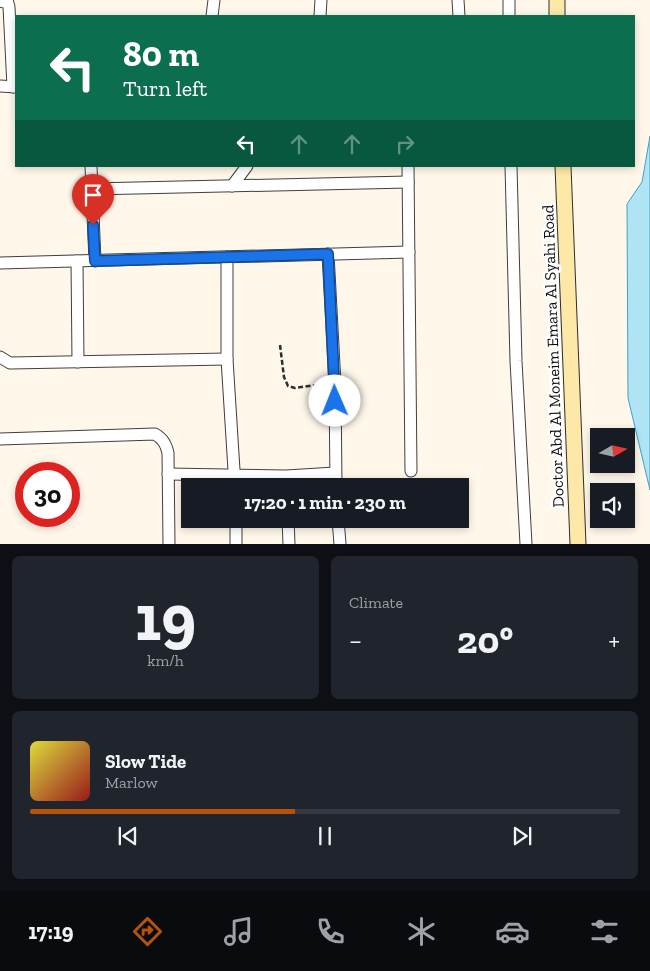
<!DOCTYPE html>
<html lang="en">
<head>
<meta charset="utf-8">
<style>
  :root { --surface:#171b24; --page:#20242c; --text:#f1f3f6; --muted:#9ea1a6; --line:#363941; --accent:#b45309 }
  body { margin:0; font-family:"Zilla Slab",serif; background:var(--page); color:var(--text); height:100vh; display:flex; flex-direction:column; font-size:19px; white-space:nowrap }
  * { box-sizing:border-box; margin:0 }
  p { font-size:16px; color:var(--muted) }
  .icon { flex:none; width:28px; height:28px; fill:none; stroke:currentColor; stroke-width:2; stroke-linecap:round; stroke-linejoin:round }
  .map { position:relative; height:544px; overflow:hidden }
  .sheet { display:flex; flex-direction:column; gap:12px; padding:12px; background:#0d0f14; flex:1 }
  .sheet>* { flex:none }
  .top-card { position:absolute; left:15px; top:15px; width:620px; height:152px; border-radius:0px; box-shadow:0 2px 8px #0003; background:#0b6e4f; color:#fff; overflow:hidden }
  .needle { width:32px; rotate:81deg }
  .tools { position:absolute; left:590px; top:428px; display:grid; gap:10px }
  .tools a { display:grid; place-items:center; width:45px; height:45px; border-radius:0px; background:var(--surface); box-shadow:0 2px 8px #0003; font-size:25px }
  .speed { position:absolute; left:15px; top:462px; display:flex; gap:10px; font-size:25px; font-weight:700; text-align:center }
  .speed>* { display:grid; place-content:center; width:65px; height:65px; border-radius:50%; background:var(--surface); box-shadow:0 2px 8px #0003; line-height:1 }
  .speed .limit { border:8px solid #d22; background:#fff; color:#111 }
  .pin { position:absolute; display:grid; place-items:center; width:42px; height:42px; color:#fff; margin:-51px -21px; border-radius:50% 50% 50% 0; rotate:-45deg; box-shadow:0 0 5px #0007 }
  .pin .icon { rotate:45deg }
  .me { position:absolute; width:55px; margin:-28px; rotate:359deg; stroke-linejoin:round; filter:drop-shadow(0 0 4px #0008) }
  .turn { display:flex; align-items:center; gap:18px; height:105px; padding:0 25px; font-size:22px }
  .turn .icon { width:65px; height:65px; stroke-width:2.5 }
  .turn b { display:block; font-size:35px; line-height:42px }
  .lanes { display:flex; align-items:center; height:48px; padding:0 25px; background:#0003; justify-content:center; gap:25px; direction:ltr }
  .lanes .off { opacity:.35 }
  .big { font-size:38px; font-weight:800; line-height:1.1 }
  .sheet .tile { flex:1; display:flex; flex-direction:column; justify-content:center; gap:8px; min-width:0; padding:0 18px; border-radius:8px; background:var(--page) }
  .sheet .dial { align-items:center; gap:0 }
  .dial b { font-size:65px; line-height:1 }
  .song { display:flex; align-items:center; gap:15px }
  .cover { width:60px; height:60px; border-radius:8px; background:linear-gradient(135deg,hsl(60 70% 55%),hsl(0 70% 35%)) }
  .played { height:5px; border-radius:2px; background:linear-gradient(90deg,var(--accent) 45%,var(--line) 45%) }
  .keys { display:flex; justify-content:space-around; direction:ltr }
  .heat { display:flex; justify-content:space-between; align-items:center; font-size:28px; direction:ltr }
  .sheet .tiles { flex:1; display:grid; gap:12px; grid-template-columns:1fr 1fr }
  .tile:last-child { grid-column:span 2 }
  .trip { position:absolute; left:181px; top:478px; width:288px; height:50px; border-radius:0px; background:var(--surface); box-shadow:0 2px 8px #0003; font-weight:800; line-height:50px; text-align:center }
  .dock { display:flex; height:80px; justify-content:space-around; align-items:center; background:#090b0e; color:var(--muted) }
  .dock .icon { width:35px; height:35px }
  .dock .current { color:var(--accent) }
  .dock b { font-size:22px; color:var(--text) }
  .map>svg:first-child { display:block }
  .water { fill:#b0e4f5; stroke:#39a4ca }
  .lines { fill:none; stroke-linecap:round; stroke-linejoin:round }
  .street-casing { stroke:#3f3f3f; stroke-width:13 }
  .secondary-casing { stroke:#2e2e2e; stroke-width:17 }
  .path { stroke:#2e2e2e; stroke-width:2.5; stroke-dasharray:5 2.5; stroke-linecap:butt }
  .street { stroke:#fff; stroke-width:11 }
  .secondary { stroke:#fde8a7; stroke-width:15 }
  .route-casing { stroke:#114b97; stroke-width:12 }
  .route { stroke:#1a73e8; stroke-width:9 }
  .labels { text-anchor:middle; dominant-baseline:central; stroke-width:5; stroke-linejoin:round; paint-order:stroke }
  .street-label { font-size:16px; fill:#0c0c0c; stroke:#fff }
</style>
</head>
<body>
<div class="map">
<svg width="650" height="544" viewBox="0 0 650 544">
  <rect width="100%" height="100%" fill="#fff8ea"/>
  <!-- water -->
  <polygon class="water" points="650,136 650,490 628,398 627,204 642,182"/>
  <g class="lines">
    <!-- street casing -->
    <g class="street-casing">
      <g id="street">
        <polyline points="458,0 459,16"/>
        <polyline points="0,1 8,3 9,7 13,87"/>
        <polyline points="212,16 214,0"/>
        <polyline points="320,16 321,0"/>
        <polyline points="509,16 509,0"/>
        <polyline points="0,86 16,87"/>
        <polyline points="91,166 95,261"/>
        <polyline points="408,166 411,471"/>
        <polyline points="511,166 516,361 526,544"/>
        <polyline points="232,186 247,166"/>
        <polyline points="92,189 408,182"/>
        <polyline points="328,254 335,383 336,486"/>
        <polyline points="227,257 227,359 235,486"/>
        <polyline points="77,261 78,362"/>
        <polyline points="0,263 409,252"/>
        <polyline points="0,357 10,363 227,359"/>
        <path d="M0,439l155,-5c8,5 11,10 13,19l1,91"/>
        <polyline points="168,474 286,476 335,473"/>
        <polyline points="236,519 236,544"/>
        <polyline points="288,519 289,544"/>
        <polyline points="338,519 340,544"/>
      </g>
    </g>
    <!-- secondary casing -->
    <g class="secondary-casing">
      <g id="secondary">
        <polyline points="557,0 557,16"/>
        <polyline points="563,166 578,544"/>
      </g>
    </g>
    <!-- path -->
    <polyline class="path" points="280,345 284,377 288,386 295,388 323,384"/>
    <!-- street -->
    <use href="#street" class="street"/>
    <!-- secondary -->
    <use href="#secondary" class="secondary"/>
  </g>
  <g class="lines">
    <!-- route casing -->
    <g class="route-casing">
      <polyline id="route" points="93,225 95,261 328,254 335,401"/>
    </g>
    <!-- route -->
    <use href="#route" class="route"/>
  </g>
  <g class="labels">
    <!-- street labels -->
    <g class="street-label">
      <text transform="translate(553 356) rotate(-92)">Doctor Abd Al Moneim Emara Al Syahi Road</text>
    </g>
  </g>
</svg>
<div class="tools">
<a><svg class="needle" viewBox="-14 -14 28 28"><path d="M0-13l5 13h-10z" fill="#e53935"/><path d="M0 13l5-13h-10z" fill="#9ea1a6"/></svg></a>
<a><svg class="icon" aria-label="sound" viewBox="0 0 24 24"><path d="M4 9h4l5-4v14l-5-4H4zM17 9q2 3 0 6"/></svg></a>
</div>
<div class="speed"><div class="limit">30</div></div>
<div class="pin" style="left:93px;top:225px;background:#d93025"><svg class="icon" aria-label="arrive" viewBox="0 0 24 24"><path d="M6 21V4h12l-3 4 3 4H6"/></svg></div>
<svg class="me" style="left:335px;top:401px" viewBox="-20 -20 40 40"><circle r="19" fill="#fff"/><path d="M0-13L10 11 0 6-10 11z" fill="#1a73e8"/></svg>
<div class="trip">17:20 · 1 min · 230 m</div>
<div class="top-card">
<div class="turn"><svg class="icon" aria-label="left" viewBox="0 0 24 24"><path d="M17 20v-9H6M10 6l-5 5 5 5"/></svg><div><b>80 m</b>Turn left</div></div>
<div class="lanes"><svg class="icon" aria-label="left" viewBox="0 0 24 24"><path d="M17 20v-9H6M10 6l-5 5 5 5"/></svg><svg class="icon off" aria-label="ahead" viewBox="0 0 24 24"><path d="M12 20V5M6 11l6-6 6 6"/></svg><svg class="icon off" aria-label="ahead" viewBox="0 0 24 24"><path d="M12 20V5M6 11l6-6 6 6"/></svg><svg class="icon off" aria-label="right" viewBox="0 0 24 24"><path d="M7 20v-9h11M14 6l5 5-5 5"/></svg></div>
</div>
</div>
<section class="sheet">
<div class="tiles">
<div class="tile dial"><b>19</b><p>km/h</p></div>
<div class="tile"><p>Climate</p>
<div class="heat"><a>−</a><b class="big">20°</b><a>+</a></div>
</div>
<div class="tile">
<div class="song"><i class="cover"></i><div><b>Slow Tide</b><p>Marlow</p></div></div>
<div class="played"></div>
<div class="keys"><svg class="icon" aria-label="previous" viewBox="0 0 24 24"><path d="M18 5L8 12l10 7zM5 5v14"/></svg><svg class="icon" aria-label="pause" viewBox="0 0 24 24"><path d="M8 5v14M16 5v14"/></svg><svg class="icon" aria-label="next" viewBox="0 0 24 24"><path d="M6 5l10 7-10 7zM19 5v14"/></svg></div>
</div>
</div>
</section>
<nav class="dock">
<b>17:19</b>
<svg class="icon current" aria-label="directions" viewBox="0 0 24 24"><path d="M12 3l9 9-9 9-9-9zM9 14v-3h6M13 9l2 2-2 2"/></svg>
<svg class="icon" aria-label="music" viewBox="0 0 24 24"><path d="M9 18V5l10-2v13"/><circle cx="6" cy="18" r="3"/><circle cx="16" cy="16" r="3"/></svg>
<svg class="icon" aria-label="phone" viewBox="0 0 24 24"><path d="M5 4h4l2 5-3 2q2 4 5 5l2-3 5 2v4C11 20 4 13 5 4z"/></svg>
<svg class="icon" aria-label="climate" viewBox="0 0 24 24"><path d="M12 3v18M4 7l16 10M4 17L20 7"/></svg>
<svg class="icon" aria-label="car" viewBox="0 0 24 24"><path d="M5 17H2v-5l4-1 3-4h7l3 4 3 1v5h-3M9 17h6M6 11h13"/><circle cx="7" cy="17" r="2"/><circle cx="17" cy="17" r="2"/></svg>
<svg class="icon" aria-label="filters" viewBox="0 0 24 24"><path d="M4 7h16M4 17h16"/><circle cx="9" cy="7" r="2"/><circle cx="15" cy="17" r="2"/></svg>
</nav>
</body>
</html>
